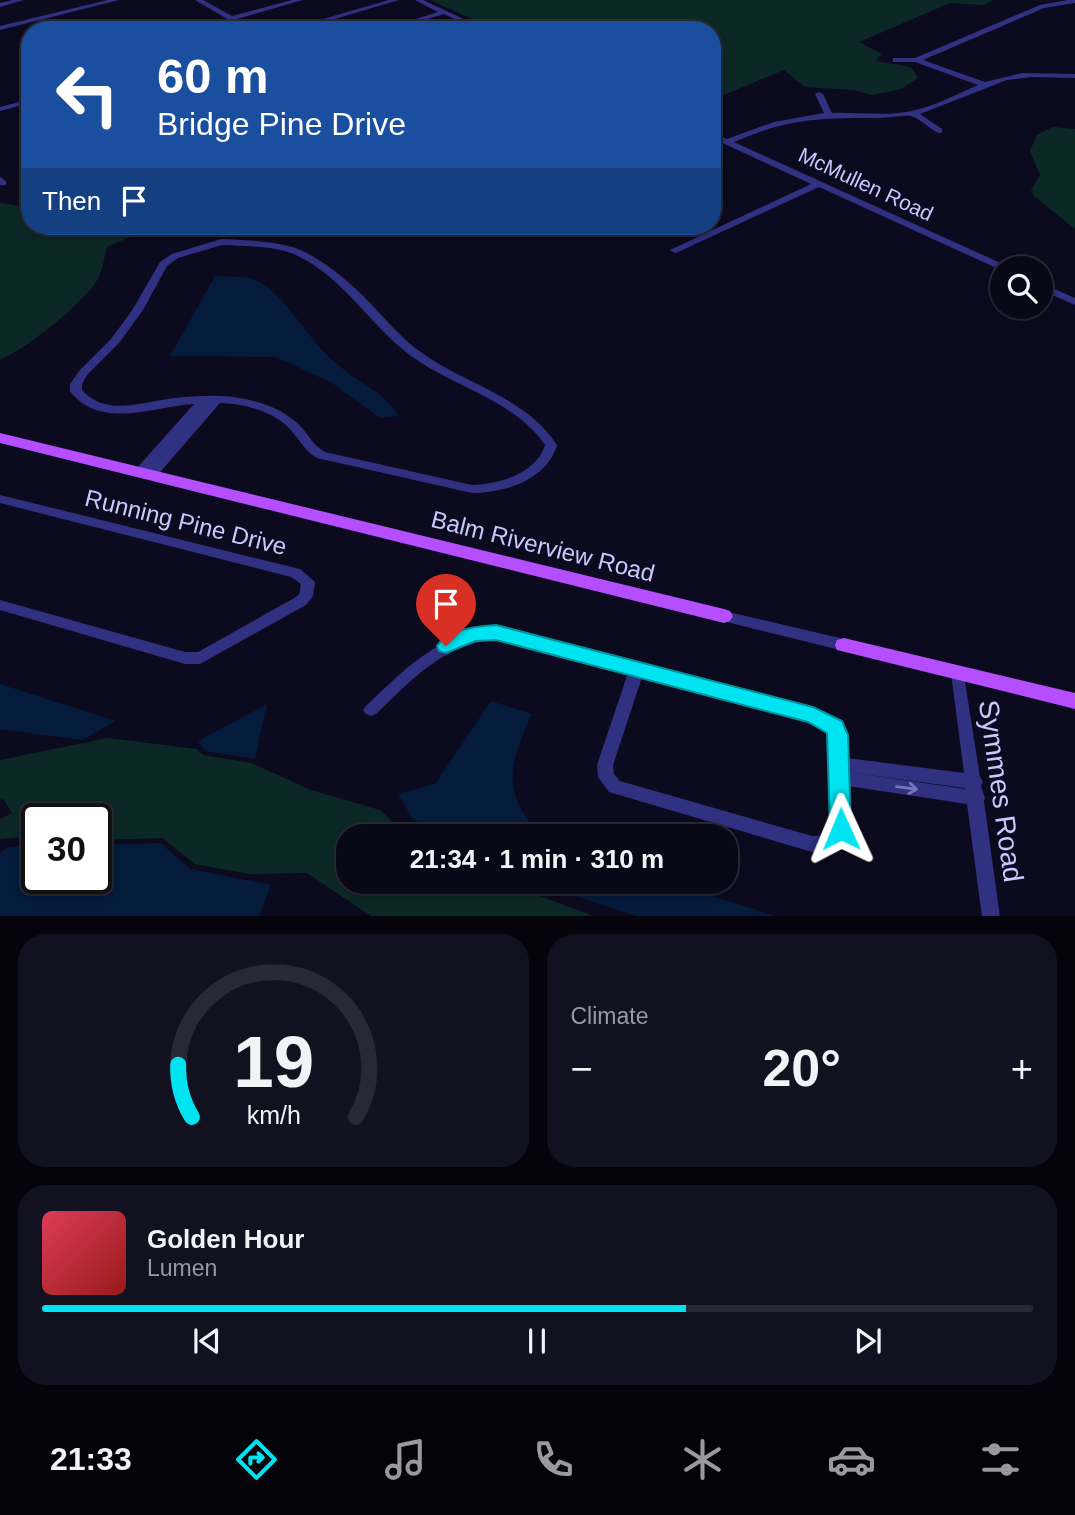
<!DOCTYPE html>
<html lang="en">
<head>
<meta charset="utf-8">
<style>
  :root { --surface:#090816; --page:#12111f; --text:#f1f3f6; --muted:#999aa1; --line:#292935; --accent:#00e4f2 }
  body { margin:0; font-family:Arial,sans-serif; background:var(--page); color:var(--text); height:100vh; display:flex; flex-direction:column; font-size:26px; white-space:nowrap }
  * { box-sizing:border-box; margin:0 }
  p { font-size:23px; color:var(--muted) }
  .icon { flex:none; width:38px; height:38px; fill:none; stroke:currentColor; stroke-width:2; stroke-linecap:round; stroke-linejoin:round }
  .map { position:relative; height:916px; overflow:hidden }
  .drawer { display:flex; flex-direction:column; gap:18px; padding:18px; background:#05040c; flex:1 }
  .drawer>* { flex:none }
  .hud { position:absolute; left:21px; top:21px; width:700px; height:214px; border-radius:28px; box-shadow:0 4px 10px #0003,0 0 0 2px var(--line); background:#1a4fa0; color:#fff; overflow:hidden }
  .controls { position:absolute; left:990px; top:256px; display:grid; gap:14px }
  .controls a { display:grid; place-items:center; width:63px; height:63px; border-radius:50%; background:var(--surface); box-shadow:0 4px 10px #0003,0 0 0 2px var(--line); font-size:35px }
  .speed { position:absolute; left:21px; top:803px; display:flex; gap:14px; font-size:35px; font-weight:700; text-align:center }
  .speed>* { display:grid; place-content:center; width:91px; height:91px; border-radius:50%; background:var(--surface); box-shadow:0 4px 10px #0003,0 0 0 2px var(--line); line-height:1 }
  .speed .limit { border:4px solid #111; border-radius:10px; background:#fff; color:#111 }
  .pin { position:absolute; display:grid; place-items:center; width:60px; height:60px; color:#fff; margin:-72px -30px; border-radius:50% 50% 50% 0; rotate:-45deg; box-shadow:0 0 7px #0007 }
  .pin .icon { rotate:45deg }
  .me { position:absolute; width:77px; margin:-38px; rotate:359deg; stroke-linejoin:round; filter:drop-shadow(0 0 5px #0008) }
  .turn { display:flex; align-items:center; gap:24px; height:147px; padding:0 21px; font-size:32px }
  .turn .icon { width:91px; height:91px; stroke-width:2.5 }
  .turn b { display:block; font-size:49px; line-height:60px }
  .then { display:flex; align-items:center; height:66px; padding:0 21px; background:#0003; gap:14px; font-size:26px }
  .big { font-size:52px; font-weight:800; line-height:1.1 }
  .drawer .widget { flex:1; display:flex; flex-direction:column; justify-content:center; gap:10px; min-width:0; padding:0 24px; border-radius:28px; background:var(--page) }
  .drawer .dial { align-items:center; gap:0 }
  .dial svg { height:182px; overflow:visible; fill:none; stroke:var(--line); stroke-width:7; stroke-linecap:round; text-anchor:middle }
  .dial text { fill:var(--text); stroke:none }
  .song { display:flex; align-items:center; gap:21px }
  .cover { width:84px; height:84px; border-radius:10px; background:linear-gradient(135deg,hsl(350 70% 55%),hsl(0 70% 35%)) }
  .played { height:7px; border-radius:4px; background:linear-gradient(90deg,var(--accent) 65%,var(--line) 65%) }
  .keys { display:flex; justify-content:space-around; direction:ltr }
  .heat { display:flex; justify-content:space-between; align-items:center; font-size:38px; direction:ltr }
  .drawer .tiles { flex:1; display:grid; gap:18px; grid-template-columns:1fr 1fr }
  .widget:last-child { grid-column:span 2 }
  .trip { position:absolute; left:336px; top:824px; width:402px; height:70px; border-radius:28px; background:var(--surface); box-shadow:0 4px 10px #0003,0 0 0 2px var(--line); font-weight:800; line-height:70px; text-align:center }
  .menu { display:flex; height:112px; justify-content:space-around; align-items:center; background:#040309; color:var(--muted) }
  .menu .icon { width:49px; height:49px }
  .menu .selected { color:var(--accent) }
  .menu b { font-size:32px; color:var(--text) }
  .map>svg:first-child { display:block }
  .green { fill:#0c2826 }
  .water { fill:#041b3c }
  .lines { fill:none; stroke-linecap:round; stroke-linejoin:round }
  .minor { fill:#303181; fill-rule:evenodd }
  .major { fill:#b54eff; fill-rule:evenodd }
  .oneway { stroke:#7674ba }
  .route { fill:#00e4f2; stroke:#00949d; stroke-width:2 }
  .labels { text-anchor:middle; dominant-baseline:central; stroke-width:7; stroke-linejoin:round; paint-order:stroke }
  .far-street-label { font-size:21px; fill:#cbc7ff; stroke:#0c0a1e }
  .street-label { font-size:24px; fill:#cbc7ff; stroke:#0c0a1e }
  .near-street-label { font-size:28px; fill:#cbc7ff; stroke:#0c0a1e }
</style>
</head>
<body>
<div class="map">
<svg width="1075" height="917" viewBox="0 0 1075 917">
  <rect width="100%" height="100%" fill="#0c0a1e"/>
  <!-- green -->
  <g class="green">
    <polygon points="430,0 994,0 984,5 950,3 859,42 882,54 875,61 911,67 918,78 901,89 872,95 854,90 805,87 784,70 712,100 712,30 496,30"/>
    <polygon points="1053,127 1075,129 1075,229 1034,196 1031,190 1040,175 1030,151 1037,135"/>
    <path d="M0,203l30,5v18h32l12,11 26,-1 12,-10h44l-49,21c-3,10 -4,23 -9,32 -14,24 -72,70 -98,81z"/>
    <polygon points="108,738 197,749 203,755 251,763 311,790 380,810 407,836 348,836 348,882 502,882 594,916 371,916 307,873 249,874 195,864 162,838 96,840 96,819 37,819 37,839 21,837 0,839 0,819 12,813 4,800 0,799 0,760"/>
  </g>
  <!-- water -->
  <g class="water">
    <path d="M215,276c15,1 35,-1 48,8 30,21 46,58 74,80 20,18 49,29 62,52l-19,2 -48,-35 -56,-26 -106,-1z"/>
    <polygon points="0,684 116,721 82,740 0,729"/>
    <path d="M491,701l41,13c-23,49 -32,81 11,122h-102l-29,-18 -14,-24 37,-10z"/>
    <polygon points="267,704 255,759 205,751 198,741"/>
    <polygon points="160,843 191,869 271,885 259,916 0,916 0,852 9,847 37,846 37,878 96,878 96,845"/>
    <polygon points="571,882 667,882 776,916 637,916 565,893"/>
  </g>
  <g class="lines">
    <!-- minor -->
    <g class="minor">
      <polygon points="13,0 24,0 0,7 0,3"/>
      <polygon points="108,0 119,0 0,30 0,26"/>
      <polygon points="195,0 203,0 232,16 292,0 303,0 237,19 254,30 246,30"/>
      <polygon points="389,0 399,0 297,30 285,30"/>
      <polygon points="415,0 423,0 487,30 478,30 444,14 391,30 380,30 438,12"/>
      <path d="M1068,0h7v3l-31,5 -121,52 62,22 37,-9 53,1v4l-44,-1 -24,3 -87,34 22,15v4h-3c-9,-3 -19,-15 -28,-17 -7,-1 -23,2 -33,2 -58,0 -89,0 -144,24l273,124 1,2h-5v3l-184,-84 -141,65 -3,1 -5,-3 141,-66 -99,-46v-5l15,6 47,-17 50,-9 -9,-19 4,-2 4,2 9,19c27,-1 57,4 84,-3 21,-5 41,-16 62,-25l-63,-23h-22v-4h22l125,-53z"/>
      <polygon points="119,20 122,22 121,23 99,30 87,30"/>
      <polygon points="30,99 30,103 0,111 0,107"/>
      <polygon points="0,177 6,181 6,185 0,185"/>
      <path d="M221,239c24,1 63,2 84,13 25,13 48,33 67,53 16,17 31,35 50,48 45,32 104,44 135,92 -10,35 -52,48 -85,48l-155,-35c-11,-6 -15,-15 -23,-24 -17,-22 -47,-30 -74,-31l-65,75h-8l-1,-5 -6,3 -4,-1 -2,-3 2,-3 58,-65c-39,2 -94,27 -124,-13v-7l9,-13 32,-32 22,-30 27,-47 12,-8zM222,245c21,1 55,1 74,10 50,23 76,75 121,105 41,28 99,42 128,85 -9,29 -46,39 -73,40l-147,-33c-11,-6 -15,-15 -23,-24 -14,-16 -36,-25 -57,-29 -23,-5 -47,-3 -70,-1 -31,3 -68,20 -93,-8v-6l5,-9 32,-32 24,-33 24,-44 11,-8z"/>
      <polygon points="1041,283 1075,298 1075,305 1041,290"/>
      <polygon points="0,495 300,569 315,582 313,596 306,605 200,664 185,664 0,610 0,600 185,652 198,652 296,597 299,594 301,584 291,577 0,503"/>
      <polygon points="724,611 844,639 849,641 851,645 849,649 844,651 719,620 717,616 719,612"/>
      <path d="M496,627l322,83c28,16 28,17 29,48l117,15 -13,-100 2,-4 5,-2 5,2 17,108 3,5 -2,4 4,12 -1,3 16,116h-18l-15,-113 -119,-18 1,43c-7,16 -19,21 -37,23l-203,-60 -11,-15 -1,-12 31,-92 -132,-34c-55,7 -82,39 -120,75l-5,2 -5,-2 -3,-4 3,-4c42,-40 70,-70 130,-79zM642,677l167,43 19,12 2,3 2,93 -7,7 -13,1 -192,-55 -6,-7 -1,-9zM847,772l118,16 1,1z"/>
    </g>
    <!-- major -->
    <g class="major">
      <polygon points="0,433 724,609 730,611 733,616 730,621 724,623 0,443"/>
      <polygon points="844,638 1075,693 1075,709 837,650 835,645 837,640"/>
    </g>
  </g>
  <!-- one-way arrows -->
  <defs><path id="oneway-shaft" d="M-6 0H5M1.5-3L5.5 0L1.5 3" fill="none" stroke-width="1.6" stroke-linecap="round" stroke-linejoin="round" transform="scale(1.75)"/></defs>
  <use class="oneway" href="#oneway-shaft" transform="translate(907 788) rotate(8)"/>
  <!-- route -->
  <path class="route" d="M496,625l317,82 29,14 6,14 3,94 -3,7 -7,3 -8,-3 -3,-7 -3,-96 -19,-11 -312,-82 -21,1 -29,12 -7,-2 -2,-5c9,-17 41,-20 59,-21z"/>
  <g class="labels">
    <!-- far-street labels -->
    <g class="far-street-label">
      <text transform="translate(866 184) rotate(25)">McMullen Road</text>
    </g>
    <!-- street labels -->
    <g class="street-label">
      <text transform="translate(186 522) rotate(14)">Running Pine Drive</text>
      <text transform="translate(543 546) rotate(14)">Balm Riverview Road</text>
    </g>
    <!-- near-street labels -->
    <g class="near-street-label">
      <text transform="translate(1001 791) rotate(82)">Symmes Road</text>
    </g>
  </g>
</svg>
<div class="controls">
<a><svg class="icon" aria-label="search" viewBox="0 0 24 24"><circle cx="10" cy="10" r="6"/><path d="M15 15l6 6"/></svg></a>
</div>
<div class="speed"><div class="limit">30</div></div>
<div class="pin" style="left:446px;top:646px;background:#d93025"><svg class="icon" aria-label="arrive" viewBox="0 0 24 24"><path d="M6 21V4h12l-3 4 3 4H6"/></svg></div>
<svg class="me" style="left:841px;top:829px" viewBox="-20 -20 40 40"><path d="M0-17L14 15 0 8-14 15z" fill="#00e4f2" stroke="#fff" stroke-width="4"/></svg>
<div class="trip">21:34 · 1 min · 310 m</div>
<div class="hud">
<div class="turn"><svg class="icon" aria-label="left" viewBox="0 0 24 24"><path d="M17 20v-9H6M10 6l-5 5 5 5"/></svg><div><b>60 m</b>Bridge Pine Drive</div></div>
<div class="then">Then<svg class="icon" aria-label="arrive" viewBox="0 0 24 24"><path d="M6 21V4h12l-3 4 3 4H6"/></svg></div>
</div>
</div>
<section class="drawer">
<div class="tiles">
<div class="widget dial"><svg viewBox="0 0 100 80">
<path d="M14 69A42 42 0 1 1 86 69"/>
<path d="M14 69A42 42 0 0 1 8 46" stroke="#00e4f2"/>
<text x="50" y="56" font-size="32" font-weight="700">19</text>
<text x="50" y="72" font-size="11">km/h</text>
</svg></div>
<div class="widget"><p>Climate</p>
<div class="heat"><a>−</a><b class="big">20°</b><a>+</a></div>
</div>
<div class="widget">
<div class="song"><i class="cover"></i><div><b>Golden Hour</b><p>Lumen</p></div></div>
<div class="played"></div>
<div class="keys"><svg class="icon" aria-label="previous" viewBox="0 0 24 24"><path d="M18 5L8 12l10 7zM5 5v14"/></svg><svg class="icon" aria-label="pause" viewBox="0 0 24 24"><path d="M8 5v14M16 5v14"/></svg><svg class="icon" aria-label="next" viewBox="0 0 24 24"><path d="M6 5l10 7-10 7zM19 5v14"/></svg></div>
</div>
</div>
</section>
<nav class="menu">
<b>21:33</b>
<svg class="icon selected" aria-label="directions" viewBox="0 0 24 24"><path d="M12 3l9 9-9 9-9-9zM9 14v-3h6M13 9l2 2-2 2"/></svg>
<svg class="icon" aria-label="music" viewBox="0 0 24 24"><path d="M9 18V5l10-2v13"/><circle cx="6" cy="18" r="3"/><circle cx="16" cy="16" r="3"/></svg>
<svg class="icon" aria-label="phone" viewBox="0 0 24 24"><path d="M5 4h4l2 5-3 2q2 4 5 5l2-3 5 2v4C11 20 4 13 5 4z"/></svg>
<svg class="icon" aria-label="climate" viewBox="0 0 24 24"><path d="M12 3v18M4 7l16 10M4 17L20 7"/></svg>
<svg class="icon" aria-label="car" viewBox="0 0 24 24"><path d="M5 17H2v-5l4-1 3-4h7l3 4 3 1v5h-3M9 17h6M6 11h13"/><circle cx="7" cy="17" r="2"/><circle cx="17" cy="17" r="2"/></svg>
<svg class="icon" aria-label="filters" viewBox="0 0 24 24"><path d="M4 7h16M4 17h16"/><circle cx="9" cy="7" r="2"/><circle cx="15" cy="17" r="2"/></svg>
</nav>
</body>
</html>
